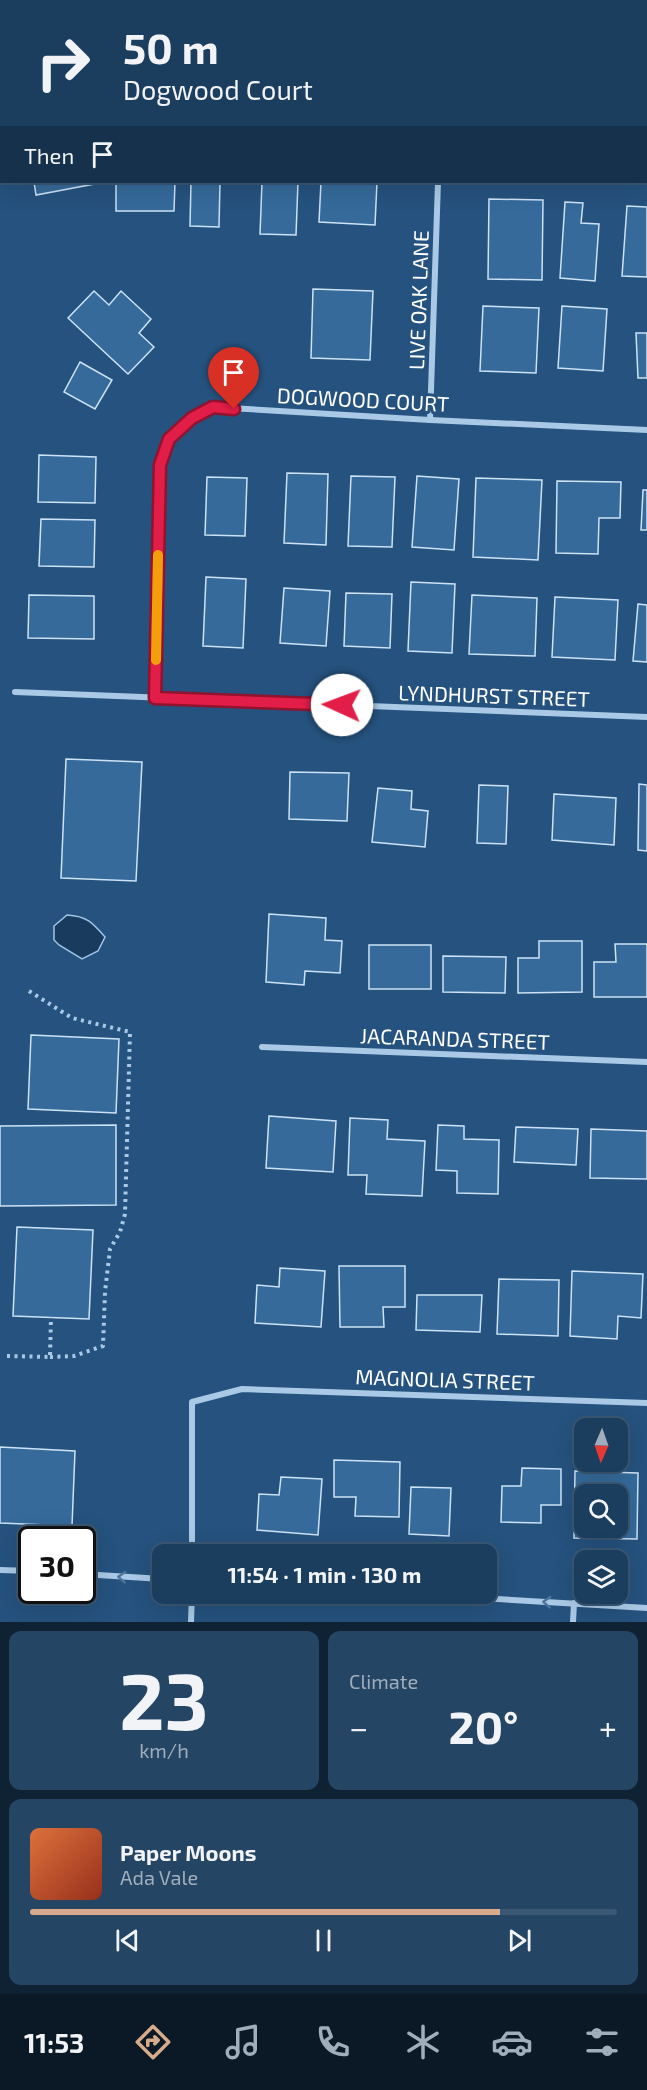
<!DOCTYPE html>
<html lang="en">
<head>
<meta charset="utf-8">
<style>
  :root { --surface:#1c3e5e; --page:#254564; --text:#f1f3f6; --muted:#a0aebc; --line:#3a5773; --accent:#d6ab8b }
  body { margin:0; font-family:"Exo 2",sans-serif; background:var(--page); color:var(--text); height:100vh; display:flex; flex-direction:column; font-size:22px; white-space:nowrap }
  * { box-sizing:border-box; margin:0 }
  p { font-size:20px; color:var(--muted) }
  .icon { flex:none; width:33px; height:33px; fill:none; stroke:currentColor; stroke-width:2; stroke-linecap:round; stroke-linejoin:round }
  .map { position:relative; height:1622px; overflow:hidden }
  .details { display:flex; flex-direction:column; gap:9px; padding:9px; background:#0f2234; flex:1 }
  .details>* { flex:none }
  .guide { position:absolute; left:0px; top:0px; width:648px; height:183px; box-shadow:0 6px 24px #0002,0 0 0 2px var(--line); background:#1c3e5e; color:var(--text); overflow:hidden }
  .needle { width:39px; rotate:182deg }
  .fabs { position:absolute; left:574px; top:1418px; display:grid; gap:12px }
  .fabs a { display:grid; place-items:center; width:54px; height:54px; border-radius:12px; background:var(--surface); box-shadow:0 6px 24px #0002,0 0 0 2px var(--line); font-size:30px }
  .speed { position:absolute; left:18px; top:1526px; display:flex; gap:12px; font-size:30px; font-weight:700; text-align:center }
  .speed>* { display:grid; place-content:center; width:78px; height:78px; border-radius:50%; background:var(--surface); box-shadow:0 6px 24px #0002,0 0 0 2px var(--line); line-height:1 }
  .speed .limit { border:3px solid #111; border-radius:9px; background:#fff; color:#111 }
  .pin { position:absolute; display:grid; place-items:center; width:51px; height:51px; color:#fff; margin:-62px -26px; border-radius:50% 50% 50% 0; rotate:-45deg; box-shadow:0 0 6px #0007 }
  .pin .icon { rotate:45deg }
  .me { position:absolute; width:66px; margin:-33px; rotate:272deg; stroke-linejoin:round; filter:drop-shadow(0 0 4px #0008) }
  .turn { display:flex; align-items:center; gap:21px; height:126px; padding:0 24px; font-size:27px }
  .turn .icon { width:78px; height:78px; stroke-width:2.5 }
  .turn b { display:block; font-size:42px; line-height:51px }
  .then { display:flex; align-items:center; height:57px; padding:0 24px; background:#0003; gap:12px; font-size:22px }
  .big { font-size:45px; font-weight:700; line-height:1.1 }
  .details .card { flex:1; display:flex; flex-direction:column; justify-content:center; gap:9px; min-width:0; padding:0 21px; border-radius:12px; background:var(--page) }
  .details .dial { align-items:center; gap:0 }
  .dial b { font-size:78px; line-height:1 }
  .song { display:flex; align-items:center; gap:18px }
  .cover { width:72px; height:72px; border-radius:9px; background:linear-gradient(135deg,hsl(20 70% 55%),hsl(10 70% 35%)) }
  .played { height:6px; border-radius:3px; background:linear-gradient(90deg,var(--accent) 80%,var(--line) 80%) }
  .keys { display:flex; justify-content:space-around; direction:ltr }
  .heat { display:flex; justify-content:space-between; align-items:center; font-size:33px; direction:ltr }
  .details .tiles { flex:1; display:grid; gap:9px; grid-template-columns:1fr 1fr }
  .card:last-child { grid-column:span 2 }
  .trip { position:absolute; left:152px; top:1544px; width:345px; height:60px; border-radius:12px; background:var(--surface); box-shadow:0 6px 24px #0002,0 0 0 2px var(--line); font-weight:700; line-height:60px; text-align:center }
  .dock { display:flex; height:96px; justify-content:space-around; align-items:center; background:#0b1926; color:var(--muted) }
  .dock .icon { width:42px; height:42px }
  .dock .selected { color:var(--accent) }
  .dock b { font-size:27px; color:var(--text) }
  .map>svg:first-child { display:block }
  .water { fill:#193c5e; stroke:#9ec5e6; stroke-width:1.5 }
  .building { fill:#356a9b; stroke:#cde2f5; stroke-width:1.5; fill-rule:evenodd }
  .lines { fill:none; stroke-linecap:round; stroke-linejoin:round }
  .path { stroke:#aac9e6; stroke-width:4; stroke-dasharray:3 4.5; stroke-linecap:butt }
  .minor { stroke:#aac9e6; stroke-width:6 }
  .oneway { stroke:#4d769d }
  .route-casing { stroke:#92132f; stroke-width:15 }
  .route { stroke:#e11d48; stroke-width:10 }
  .slow { stroke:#f59e0b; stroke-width:10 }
  .labels { text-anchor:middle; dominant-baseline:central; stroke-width:6; stroke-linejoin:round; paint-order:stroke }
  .street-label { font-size:21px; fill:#fff; stroke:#25527e }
</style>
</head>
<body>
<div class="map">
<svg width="647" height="1622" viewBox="0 0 647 1622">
  <rect width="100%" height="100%" fill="#25527e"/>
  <!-- water -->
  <path class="water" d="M67,915c20,1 26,8 38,22l-7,14 -16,8 -23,-14 -5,-5v-14z"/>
  <!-- building -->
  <g class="building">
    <rect x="250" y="0" width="103" height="2"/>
    <polygon points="34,182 99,182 100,183 36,195"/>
    <polygon points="116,182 175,182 174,211 116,211"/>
    <polygon points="191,182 220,182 219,227 190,226"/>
    <polygon points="262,182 298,182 296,235 260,234"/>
    <polygon points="321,182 377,182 375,225 319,222"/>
    <polygon points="489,199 543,200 542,280 488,279"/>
    <polygon points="565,202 583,203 581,223 599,224 595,281 560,278"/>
    <polygon points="627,206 647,207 647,277 622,276"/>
    <polygon points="313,289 373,291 370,360 311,358"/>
    <polygon points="94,291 109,305 121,291 151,319 139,333 154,347 128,374 68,318"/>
    <polygon points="483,306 539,308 536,373 480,371"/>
    <polygon points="562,306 607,309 603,371 558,368"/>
    <polygon points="636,333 647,333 647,378 638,378"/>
    <polygon points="80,362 112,380 95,409 64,392"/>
    <polygon points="39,455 96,457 95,503 38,502"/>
    <polygon points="287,473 328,474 326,545 284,543"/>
    <polygon points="351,476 395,477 392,547 348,546"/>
    <polygon points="417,476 459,479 454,550 412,547"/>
    <polygon points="207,477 247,478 245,536 205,535"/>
    <polygon points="476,478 542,480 538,560 473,557"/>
    <polygon points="557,481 621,482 620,518 599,518 598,554 556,553"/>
    <polygon points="643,490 647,490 647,530 641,530"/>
    <polygon points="41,519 95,520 94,567 39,566"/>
    <polygon points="206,577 246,579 243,648 203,646"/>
    <polygon points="411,582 455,584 452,653 408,651"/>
    <polygon points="284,588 330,591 326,646 280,643"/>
    <polygon points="346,593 392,594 390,648 344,646"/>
    <polygon points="29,595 94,596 94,639 28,638"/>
    <polygon points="472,595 537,598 535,656 469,654"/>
    <polygon points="555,597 618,600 615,660 552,657"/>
    <polygon points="638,604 647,605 647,662 633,661"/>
    <polygon points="66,759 142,762 136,881 61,878"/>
    <polygon points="290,772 349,773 347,821 289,819"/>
    <polygon points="639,784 647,785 647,851 638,850"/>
    <polygon points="479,785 508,786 506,844 477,843"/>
    <polygon points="378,788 412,791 411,809 428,811 425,847 372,842"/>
    <polygon points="554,794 616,798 614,845 552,840"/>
    <polygon points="269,914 326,918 325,940 342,941 340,973 305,971 304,985 266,982"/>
    <polygon points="539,941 582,941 582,992 518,993 518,958 539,958"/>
    <polygon points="615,944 647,944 647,997 594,997 594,962 616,962"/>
    <rect x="369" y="945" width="62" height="44"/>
    <polygon points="443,956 506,957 505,993 443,992"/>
    <polygon points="31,1035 119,1039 116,1113 28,1109"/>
    <polygon points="269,1116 336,1121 333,1172 266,1168"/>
    <polygon points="350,1118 388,1120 387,1139 425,1141 422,1196 366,1194 367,1175 348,1175"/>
    <polygon points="116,1125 116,1205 0,1206 0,1126"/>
    <polygon points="438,1125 464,1126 464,1139 499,1140 498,1194 457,1193 457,1171 436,1170"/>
    <polygon points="516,1127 578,1129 576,1165 514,1162"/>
    <polygon points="591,1129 647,1131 647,1179 590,1178"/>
    <polygon points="17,1227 93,1230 89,1319 13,1316"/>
    <polygon points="339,1266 405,1266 405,1307 383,1307 384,1327 340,1327"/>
    <polygon points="280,1268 325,1271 321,1327 255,1323 257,1285 279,1287"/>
    <polygon points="572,1271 643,1274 641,1318 618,1316 617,1339 570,1336"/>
    <polygon points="499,1279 559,1280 558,1336 497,1334"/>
    <polygon points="417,1295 482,1295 480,1332 416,1330"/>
    <polygon points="0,1447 75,1451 72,1526 0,1523"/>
    <polygon points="334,1460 400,1462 399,1517 355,1516 356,1497 334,1497"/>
    <polygon points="522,1468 561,1469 561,1505 541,1505 541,1523 501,1522 502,1486 521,1486"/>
    <path d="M575,1471l63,2 -1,66 -63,-1zM585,1494h33v33h-33z"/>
    <polygon points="281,1477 322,1479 318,1535 257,1530 259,1494 279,1495"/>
    <polygon points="411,1487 451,1488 449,1536 409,1534"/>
  </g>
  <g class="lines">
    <!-- path -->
    <g class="path">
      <polyline points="29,991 72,1018 130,1032 125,1214 120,1232 110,1249 105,1292 103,1346 74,1356 50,1357"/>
      <polyline points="7,1356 50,1357 51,1317"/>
    </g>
    <!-- minor -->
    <g class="minor">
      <polyline points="444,2 444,0"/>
      <polyline points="646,150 647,150"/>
      <polyline points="430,420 438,182"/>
      <polyline points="15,692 647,717"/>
      <polyline points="155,698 160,465 169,439 192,418 213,407 430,420 647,430"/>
      <polyline points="262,1047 647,1062"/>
      <polyline points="192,1554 192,1402 242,1389 647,1403"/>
      <polyline points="0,1570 32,1571"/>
      <polyline points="82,1574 162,1579"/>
      <polyline points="396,1593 647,1608"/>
      <polyline points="191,1622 192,1593"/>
      <polyline points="573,1622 574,1603"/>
    </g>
  </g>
  <!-- one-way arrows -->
  <defs><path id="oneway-chevron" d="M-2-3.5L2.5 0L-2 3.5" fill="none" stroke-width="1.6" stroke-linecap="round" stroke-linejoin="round" transform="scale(1.5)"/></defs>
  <g class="oneway">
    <use href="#oneway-chevron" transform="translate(122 1577) rotate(-177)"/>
    <use href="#oneway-chevron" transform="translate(547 1602) rotate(-177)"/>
  </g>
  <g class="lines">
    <!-- route casing -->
    <g class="route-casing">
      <polyline id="route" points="234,409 213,407 192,418 169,439 160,465 155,698 342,705"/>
    </g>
    <!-- route -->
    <use href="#route" class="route"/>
    <!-- slow -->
    <polyline class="slow" points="156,660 158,555"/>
  </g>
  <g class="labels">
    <!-- street labels -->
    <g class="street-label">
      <text transform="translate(418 300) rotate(-88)">LIVE OAK LANE</text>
      <text transform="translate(363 399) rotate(3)">DOGWOOD COURT</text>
      <text transform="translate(494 695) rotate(2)">LYNDHURST STREET</text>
      <text transform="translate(455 1038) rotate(2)">JACARANDA STREET</text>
      <text transform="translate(445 1379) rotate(2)">MAGNOLIA STREET</text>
    </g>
  </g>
</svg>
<div class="fabs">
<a><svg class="needle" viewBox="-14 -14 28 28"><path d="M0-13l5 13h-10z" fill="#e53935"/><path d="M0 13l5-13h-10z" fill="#a0aebc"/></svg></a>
<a><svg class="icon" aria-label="search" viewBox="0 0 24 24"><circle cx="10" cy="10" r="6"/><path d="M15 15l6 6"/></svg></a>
<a><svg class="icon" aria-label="layers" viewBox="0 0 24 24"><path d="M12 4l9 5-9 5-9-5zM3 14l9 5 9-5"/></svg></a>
</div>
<div class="speed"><div class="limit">30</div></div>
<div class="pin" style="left:234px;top:409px;background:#d93025"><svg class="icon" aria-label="arrive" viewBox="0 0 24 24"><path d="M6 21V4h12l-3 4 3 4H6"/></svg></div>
<svg class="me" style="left:342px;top:705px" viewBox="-20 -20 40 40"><circle r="19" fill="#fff"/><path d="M0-13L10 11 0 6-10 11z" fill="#e11d48"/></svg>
<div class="trip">11:54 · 1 min · 130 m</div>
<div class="guide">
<div class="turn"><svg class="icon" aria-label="right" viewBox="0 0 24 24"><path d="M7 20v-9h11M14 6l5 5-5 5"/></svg><div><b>50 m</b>Dogwood Court</div></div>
<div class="then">Then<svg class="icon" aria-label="arrive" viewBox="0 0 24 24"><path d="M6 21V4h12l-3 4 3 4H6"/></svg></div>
</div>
</div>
<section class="details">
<div class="tiles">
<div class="card dial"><b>23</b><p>km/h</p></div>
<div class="card"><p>Climate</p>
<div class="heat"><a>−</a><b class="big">20°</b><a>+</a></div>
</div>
<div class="card">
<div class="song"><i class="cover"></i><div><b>Paper Moons</b><p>Ada Vale</p></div></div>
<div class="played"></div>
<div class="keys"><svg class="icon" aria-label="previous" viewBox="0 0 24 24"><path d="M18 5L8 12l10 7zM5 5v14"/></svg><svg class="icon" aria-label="pause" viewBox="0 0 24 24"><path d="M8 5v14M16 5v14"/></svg><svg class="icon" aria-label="next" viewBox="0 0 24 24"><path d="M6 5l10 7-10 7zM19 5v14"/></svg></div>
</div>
</div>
</section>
<nav class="dock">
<b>11:53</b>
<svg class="icon selected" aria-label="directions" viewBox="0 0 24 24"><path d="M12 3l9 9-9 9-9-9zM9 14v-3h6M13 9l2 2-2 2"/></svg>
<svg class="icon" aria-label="music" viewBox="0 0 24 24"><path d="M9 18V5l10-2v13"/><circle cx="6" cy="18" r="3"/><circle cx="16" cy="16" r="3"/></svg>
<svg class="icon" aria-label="phone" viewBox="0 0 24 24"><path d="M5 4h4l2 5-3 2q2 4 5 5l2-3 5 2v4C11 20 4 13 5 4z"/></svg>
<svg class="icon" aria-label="climate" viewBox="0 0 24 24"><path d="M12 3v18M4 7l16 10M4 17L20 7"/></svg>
<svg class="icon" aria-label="car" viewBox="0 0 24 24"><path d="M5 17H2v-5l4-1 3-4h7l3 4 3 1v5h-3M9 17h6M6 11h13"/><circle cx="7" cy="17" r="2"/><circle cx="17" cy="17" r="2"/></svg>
<svg class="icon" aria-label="filters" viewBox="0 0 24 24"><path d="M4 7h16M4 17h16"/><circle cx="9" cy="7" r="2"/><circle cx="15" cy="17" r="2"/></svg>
</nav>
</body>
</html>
